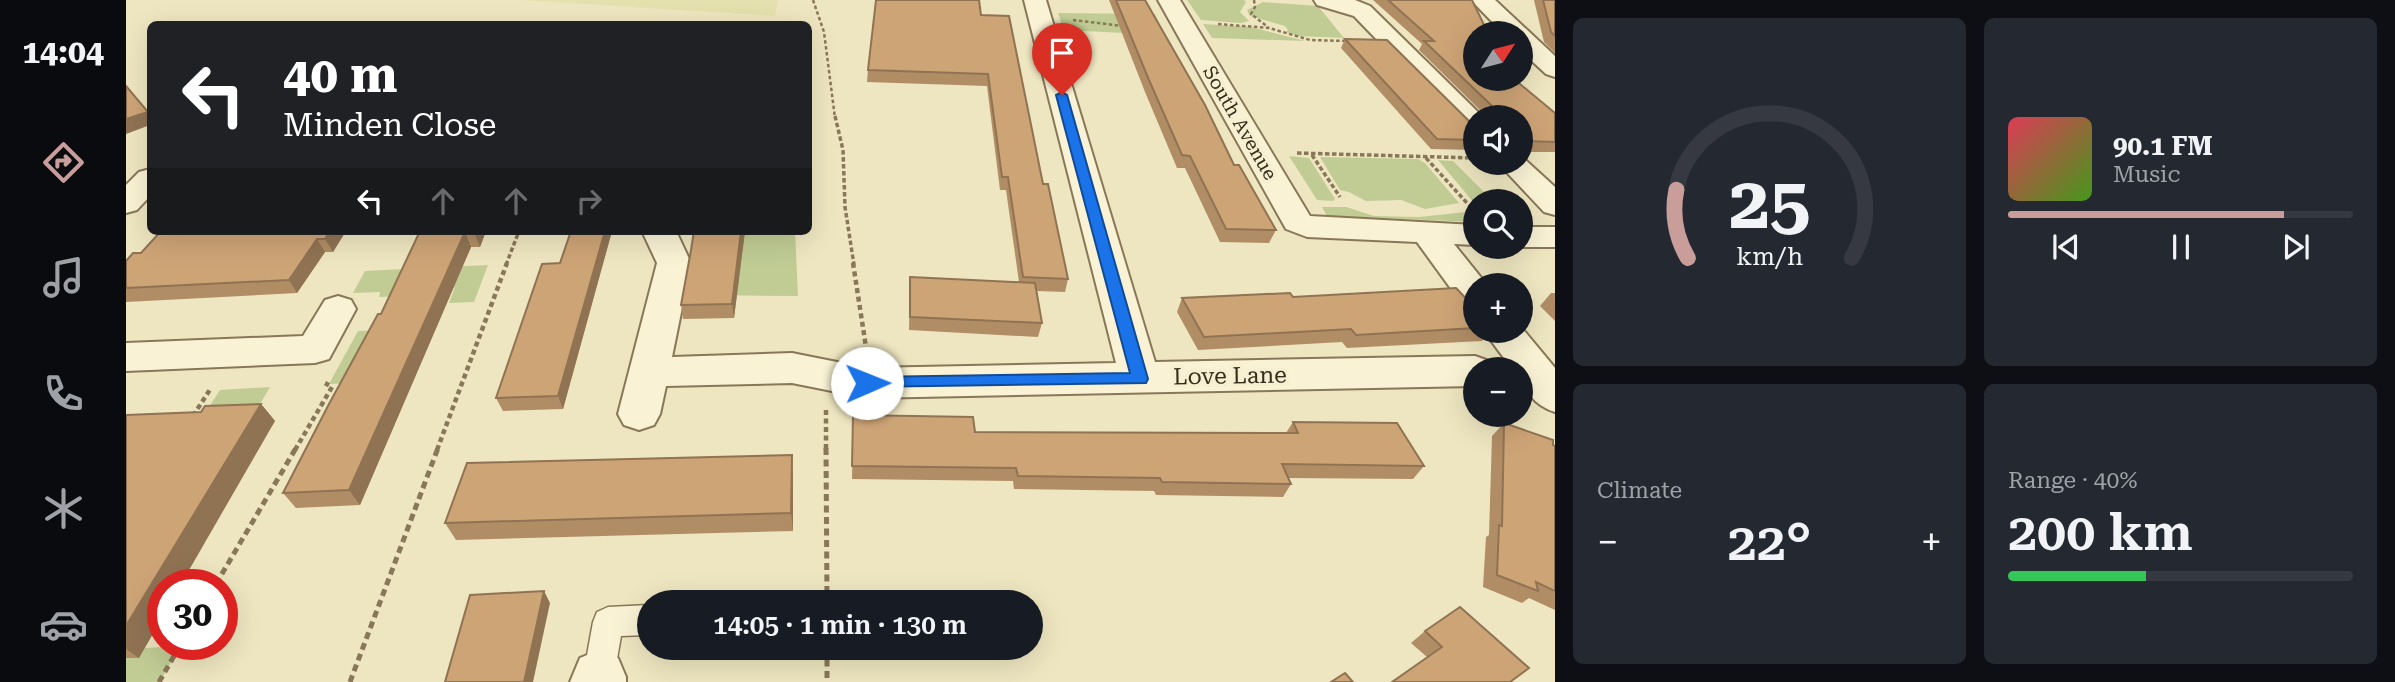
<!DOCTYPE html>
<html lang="en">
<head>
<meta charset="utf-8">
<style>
  :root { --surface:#171b24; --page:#242831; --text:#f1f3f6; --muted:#9ea1a6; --line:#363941; --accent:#c99d99 }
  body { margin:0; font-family:"Roboto Serif",serif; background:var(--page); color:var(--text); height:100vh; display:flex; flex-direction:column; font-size:26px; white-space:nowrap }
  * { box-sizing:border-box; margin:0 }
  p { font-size:23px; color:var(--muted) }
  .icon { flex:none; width:38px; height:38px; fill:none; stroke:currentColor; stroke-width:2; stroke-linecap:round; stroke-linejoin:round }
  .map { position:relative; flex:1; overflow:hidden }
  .side { display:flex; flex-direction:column; gap:18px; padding:18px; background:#0d0f14; width:840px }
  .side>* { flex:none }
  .banner { position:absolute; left:21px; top:21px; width:665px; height:214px; border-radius:10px; box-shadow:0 7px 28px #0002; background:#202124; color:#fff; overflow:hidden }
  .needle { width:46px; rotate:54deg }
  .controls { position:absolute; left:1337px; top:21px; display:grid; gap:14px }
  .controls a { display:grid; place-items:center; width:70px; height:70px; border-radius:50%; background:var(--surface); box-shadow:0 7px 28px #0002; font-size:35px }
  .speed { position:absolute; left:21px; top:569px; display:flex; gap:14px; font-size:35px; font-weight:700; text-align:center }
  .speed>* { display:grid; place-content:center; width:91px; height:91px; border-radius:50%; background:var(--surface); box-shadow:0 7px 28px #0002; line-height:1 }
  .speed .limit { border:10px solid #d22; background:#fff; color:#111 }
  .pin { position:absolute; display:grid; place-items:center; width:60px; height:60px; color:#fff; margin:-72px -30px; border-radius:50% 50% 50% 0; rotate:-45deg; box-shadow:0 0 7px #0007 }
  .pin .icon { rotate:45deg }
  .me { position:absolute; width:77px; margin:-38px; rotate:89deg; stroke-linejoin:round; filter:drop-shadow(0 0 5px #0008) }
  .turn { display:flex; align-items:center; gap:24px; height:147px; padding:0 21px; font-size:32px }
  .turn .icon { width:91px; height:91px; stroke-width:2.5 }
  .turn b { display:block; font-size:49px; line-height:60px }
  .lanes { display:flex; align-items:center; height:66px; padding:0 21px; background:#0003; justify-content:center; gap:35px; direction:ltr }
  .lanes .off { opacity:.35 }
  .big { font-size:52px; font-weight:600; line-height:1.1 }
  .side .card { flex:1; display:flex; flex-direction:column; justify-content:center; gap:10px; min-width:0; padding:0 24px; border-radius:10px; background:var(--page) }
  .side .dial { align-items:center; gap:0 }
  .dial svg { height:182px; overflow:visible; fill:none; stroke:var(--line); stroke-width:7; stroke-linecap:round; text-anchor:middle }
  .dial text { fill:var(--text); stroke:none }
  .song { display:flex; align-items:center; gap:21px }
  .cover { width:84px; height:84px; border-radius:10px; background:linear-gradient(135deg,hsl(350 70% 55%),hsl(100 70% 35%)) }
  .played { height:7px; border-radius:4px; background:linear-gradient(90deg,var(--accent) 80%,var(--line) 80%) }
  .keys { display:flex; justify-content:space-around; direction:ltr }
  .heat { display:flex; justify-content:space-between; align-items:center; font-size:38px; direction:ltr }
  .charge { height:10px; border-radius:5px; background:linear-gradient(90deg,#34c759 40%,var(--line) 0) }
  .side .tiles { flex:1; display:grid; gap:18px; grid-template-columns:repeat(2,1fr) }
  .trip { position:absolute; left:511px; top:590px; width:406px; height:70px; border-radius:35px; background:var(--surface); box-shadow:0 7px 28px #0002; font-weight:600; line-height:70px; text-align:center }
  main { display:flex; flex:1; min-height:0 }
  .tab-bar { display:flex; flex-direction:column; width:126px; justify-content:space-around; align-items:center; background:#090b0e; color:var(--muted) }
  .tab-bar .icon { width:49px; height:49px }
  .tab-bar .selected { color:var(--accent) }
  .tab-bar b { font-size:32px; color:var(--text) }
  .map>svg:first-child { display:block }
  .farmland { fill:#e4e1ae }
  .green { fill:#c0cc94 }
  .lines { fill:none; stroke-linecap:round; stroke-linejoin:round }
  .service-casing { stroke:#887758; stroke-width:3 }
  .minor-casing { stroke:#887758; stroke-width:4 }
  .path-far3 { stroke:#887758; stroke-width:2.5; stroke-dasharray:3.5 2.5; stroke-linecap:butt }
  .path-far2 { stroke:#887758; stroke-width:3.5; stroke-dasharray:4.5 2.5; stroke-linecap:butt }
  .path-far1 { stroke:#887758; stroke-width:4.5; stroke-dasharray:5 3.5; stroke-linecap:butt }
  .path { stroke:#887758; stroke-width:5; stroke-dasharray:7 4.5; stroke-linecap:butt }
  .service { fill:#f9f2d4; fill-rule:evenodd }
  .minor { fill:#f9f2d4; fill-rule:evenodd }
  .wall { fill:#b08d65 }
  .shaded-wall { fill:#907353 }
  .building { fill:#cda476; stroke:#907353; stroke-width:2 }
  .route { fill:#1a73e8; stroke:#114b97; stroke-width:2 }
  .labels { text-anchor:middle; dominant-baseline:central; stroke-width:7; stroke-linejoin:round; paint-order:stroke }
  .far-street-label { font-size:19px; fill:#372c1d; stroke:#f6efd0 }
  .street-label { font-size:23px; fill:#372c1d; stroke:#f6efd0 }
</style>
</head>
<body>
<main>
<nav class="tab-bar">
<b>14:04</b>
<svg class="icon selected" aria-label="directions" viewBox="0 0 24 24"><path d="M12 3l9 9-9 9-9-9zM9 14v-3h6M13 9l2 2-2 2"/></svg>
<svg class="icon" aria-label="music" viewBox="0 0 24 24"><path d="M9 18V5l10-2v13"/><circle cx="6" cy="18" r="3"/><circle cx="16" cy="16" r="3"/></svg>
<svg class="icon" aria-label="phone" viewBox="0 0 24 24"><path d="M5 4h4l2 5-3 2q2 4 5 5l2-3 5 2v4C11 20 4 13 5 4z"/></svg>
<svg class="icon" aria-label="climate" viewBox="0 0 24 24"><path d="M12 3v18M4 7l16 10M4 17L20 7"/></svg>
<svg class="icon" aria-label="car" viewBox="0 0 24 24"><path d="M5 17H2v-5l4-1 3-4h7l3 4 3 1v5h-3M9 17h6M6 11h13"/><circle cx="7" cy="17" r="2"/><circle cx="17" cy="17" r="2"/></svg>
</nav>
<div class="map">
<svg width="1429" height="682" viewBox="0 0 1429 682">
  <rect width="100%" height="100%" fill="#eee6c0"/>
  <!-- farmland -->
  <polygon class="farmland" points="395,0 652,0 649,16"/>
  <!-- green -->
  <g class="green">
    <polygon points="1061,0 1118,0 1120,2 1114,12 1123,21 1115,23 1075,20"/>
    <polygon points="1137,2 1192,6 1218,38 1172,36 1160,32 1162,30 1159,26 1124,16 1121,10"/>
    <polygon points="932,13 1029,14 1038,35 938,30"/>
    <polygon points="1077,24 1125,27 1179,41 1086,38"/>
    <polygon points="1163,156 1183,158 1209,199 1207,201 1191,200"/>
    <polygon points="1194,157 1292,159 1299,163 1333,203 1299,209 1275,200 1240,201 1223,192 1214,190"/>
    <polygon points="1312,160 1327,161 1367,201 1349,201 1349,204"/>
    <polygon points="1196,207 1220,207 1248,216 1293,217 1349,211 1349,222 1201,216"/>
    <polygon points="618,231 669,231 672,296 561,295"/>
    <polygon points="362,265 348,302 323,303 329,287 283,289 279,296 253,297 254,292 227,293 239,271"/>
    <polygon points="261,330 234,383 203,384 232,331"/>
    <polygon points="144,387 130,411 37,478 94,390"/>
    <polygon points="54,646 34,682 0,682 0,658 13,658 19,648"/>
  </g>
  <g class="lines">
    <!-- service casing -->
    <g class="service-casing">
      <polygon id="service" points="523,605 523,635 495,636 487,682 459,682 457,677 467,622 471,612 482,607"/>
    </g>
    <!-- minor casing -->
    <g class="minor-casing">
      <g id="minor">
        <polygon points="898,0 920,0 1029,362 1349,356 1363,361 1368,369 1349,369 1349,386 741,398 666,383 540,386 534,414 528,425 513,430 498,425 492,414 531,263 516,231 550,231 565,263 546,357 666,353 741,368 990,363"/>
        <polygon points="1032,0 1054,0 1184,216 1349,225 1349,245 1328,244 1361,285 1349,285 1349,307 1336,304 1291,242 1181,237 1160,229"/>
        <polygon points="1188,0 1229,0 1244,6 1357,117 1349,117 1349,133 1339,131 1228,16 1191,5"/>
        <polygon points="1345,0 1369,0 1429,56 1429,77 1420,74 1395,51 1395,33 1377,33"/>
        <polygon points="1395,156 1429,187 1429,215 1418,212 1372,163 1395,163"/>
        <polygon points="24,169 24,196 11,210 0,213 0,185 13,172"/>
        <polygon points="1395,227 1429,227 1429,247 1393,247"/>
        <polygon points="212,296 225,300 230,309 203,359 189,363 0,371 0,343 177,336 199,300"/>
        <path d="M1395,327l34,41v44c-19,-6 -34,-22 -34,-43h-9l-28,-38h37z"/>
        <polygon points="473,650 492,658 500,677 500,682 444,682 454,658"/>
      </g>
    </g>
    <!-- path-far3 -->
    <g class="path-far3">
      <polyline points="687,0 698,32 709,118"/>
      <polyline points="1128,0 1129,7 1125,14 1142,27"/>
      <polyline points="947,20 997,26"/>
      <polyline points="1092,24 1143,28 1184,40 1221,41"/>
    </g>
    <!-- path-far2 -->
    <g class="path-far2">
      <polyline points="709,116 717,150 719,207 728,265"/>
      <polyline points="1171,153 1349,158"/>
      <polyline points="1186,155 1214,197"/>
      <polyline points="1300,158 1341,203"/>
      <polyline points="380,265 393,231"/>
    </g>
    <!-- path-far1 -->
    <g class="path-far1">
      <polyline points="727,263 740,347"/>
      <polyline points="700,410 700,450"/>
      <polyline points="67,416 85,388"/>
      <polyline points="169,450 206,387 199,383"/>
      <polyline points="311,450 381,263"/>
    </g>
    <!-- path -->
    <g class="path">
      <polyline points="700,448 701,602"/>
      <polyline points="90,584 170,448"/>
      <polyline points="701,648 701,682"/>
      <polyline points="33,682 55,644"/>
      <polyline points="224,682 312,448"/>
    </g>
    <!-- service -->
    <use href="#service" class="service"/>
    <!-- minor -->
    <use href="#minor" class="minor"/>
  </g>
  <!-- wall -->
  <g class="wall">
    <polygon points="983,0 1019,0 1108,165 1150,230 1143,243 1094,242 1059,168 1051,168 1019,92"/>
    <polygon points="1247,0 1346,0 1349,33 1349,79 1429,113 1429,152 1395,152 1395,117 1353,117 1356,112 1293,50 1296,44"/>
    <polygon points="1408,0 1429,0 1429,53 1418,42"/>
    <polygon points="855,15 917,184 942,279 939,292 911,291 916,323 912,337 783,330 784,277 893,282 880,190 874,190 861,86 741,82 742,70"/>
    <polygon points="1219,39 1345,123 1349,124 1349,150 1305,149 1215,48"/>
    <polygon points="35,231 220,231 207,252 199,252 171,293 0,302 0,261 15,253"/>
    <polygon points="294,231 360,231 354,247 345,247 234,505 170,508 157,493 255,314"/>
    <polygon points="445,231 486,231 437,409 377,411 370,398 434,263"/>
    <polygon points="619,231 608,318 557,319 555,305 565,250"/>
    <polygon points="1425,293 1429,293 1429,321 1414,306"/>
    <polygon points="1167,297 1349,308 1349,331 1364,331 1356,341 1221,348 1216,342 1072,350 1051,312 1056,298"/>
    <polygon points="135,404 149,421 37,584 37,616 13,658 0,658 0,415 75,412"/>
    <polygon points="727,415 849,432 1160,433 1167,422 1298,466 1287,479 1162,478 1165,484 1157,497 1030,495 1028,491 888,489 887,481 726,479"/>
    <polygon points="1378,423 1429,446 1429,610 1403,598 1396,603 1357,587 1360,537 1363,535 1366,436"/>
    <polygon points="667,473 667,531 330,540 319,523"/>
    <polygon points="1299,631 1384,682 1301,657 1285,643"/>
  </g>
  <!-- shaded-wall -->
  <g class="shaded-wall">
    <polygon points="22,112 24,116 24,125 0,134 0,119"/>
    <polygon points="204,231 220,231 207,252 199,239"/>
    <polygon points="348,231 360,231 354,247 348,232"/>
    <polygon points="479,231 486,231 437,409 432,396"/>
    <polygon points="615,231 619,231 608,318 606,304"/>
    <polygon points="339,232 345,247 234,505 223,490"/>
    <polygon points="191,239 199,252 171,293 163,280"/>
    <polygon points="135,404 149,421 55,584 37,584 37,616 13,658 0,649 0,626"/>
    <polygon points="666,455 667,473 667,531 665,513"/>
    <polygon points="418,591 424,603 407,682 398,682"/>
  </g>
  <!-- building -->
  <g class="building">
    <polygon points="750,0 853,0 855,15 883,16 917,184 922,184 942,279 897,277 882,177 876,177 862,74 742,70"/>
    <polygon points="990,0 1019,0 1079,105 1108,165 1113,165 1150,230 1100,229 1064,156 1056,155 1023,80"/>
    <polygon points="1262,0 1346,0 1362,33 1349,33 1349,43 1345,43 1349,46 1349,79 1388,79 1429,113 1429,142 1395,141 1395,117 1358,117 1358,109 1365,108 1365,105 1298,41 1308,41"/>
    <polygon points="1417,0 1429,0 1429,36 1425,32"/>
    <polygon points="1219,39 1261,40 1345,123 1349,124 1349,140 1311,139"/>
    <polygon points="0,86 22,112 0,119"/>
    <polygon points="35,231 204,231 199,239 191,239 163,280 0,288 0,261 7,253 15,253"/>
    <polygon points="294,231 348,231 339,232 223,490 157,493 203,404 252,314 255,314"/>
    <polygon points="445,231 479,231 432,396 370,398 416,264 434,263"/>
    <polygon points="568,231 615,231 606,304 555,305 565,250"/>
    <polygon points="784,277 909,283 916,323 784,317"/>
    <polygon points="1330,288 1349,308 1349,328 1230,335 1225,329 1078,337 1056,298 1164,293 1167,297"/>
    <polygon points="135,404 0,626 0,415 75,412 79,406"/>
    <polygon points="727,415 847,417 849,432 1172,433 1167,422 1271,423 1298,466 1156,464 1165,484 1036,482 1034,478 892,476 890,468 726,466"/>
    <polygon points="1378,423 1427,440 1427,445 1429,446 1429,591 1410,582 1412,591 1371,575 1373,525 1376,526"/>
    <polygon points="666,455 665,513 319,523 341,463"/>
    <polygon points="418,591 398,682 319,682 344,595"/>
    <polygon points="1334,607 1403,668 1384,682 1266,682 1316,647 1299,631"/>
    <polygon points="1219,673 1227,682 1205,682"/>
  </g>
  <!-- route -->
  <polygon class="route" points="936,92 941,95 1022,379 1020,383 735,387 733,383 735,379 741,377 1004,373 930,95"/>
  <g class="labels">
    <!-- far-street labels -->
    <g class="far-street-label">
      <text transform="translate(1114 123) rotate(60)">South Avenue</text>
    </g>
    <!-- street labels -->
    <g class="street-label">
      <text transform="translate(1104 376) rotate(-1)">Love Lane</text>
    </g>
  </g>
</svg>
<div class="controls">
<a><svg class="needle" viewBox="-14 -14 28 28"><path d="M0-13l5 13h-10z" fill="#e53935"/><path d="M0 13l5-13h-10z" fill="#9ea1a6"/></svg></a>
<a><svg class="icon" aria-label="sound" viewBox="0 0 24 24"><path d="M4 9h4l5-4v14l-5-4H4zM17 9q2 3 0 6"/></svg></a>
<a><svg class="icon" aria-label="search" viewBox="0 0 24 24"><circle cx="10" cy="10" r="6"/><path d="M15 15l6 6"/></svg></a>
<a>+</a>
<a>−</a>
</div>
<div class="speed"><div class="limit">30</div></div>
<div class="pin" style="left:936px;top:95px;background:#d93025"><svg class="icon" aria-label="arrive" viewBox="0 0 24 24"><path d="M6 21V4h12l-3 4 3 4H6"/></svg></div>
<svg class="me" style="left:741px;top:383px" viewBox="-20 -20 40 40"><circle r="19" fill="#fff"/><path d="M0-13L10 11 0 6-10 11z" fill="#1a73e8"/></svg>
<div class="trip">14:05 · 1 min · 130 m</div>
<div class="banner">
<div class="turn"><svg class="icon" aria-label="left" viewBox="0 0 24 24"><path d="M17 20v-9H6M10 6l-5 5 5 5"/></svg><div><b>40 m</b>Minden Close</div></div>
<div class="lanes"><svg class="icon" aria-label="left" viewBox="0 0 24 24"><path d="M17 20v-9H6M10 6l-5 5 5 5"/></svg><svg class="icon off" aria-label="ahead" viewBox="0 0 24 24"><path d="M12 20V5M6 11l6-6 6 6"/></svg><svg class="icon off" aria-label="ahead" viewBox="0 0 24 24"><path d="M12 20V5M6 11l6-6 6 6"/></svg><svg class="icon off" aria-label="right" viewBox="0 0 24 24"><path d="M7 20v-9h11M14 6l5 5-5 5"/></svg></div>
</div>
</div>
<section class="side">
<div class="tiles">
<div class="card dial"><svg viewBox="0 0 100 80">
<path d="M14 69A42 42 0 1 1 86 69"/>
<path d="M14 69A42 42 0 0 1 9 39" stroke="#c99d99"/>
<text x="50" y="56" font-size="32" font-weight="700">25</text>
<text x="50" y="72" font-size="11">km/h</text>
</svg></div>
<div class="card">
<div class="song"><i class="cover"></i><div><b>90.1 FM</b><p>Music</p></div></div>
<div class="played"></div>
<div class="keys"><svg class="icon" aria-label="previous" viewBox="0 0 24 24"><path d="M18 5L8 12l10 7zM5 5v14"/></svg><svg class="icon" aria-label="pause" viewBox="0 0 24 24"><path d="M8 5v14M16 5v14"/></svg><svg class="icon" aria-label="next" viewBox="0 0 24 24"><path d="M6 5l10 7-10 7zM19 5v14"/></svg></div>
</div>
<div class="card"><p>Climate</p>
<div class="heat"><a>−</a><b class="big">22°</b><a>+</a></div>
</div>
<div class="card"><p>Range · 40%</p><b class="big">200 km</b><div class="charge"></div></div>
</div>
</section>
</main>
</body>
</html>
